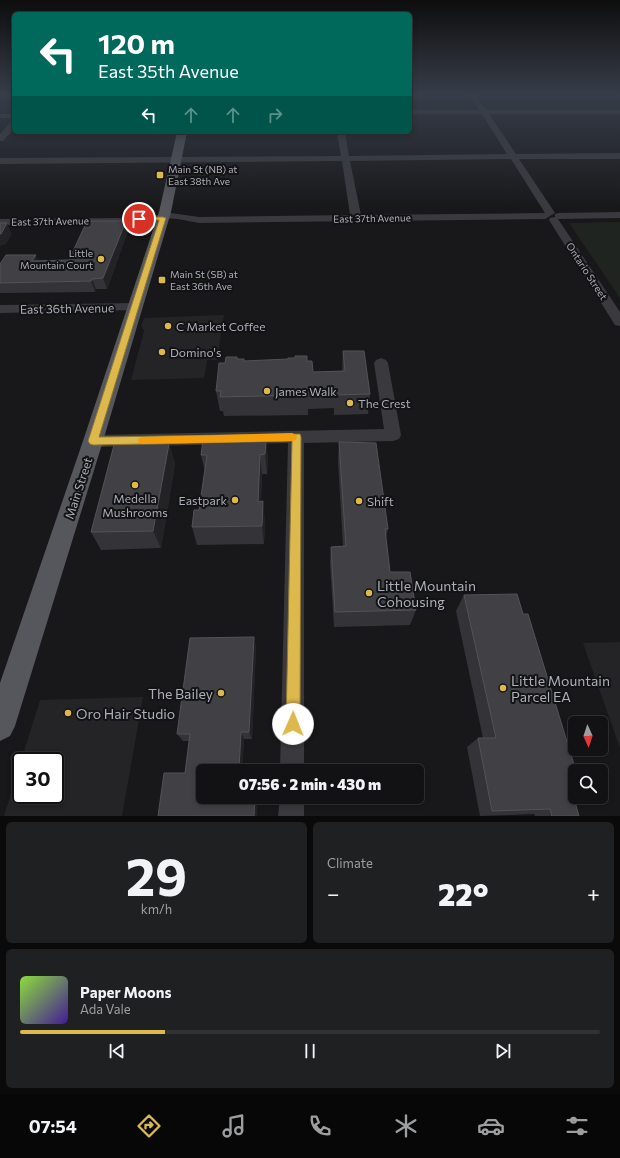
<!DOCTYPE html>
<html lang="en">
<head>
<meta charset="utf-8">
<style>
  :root { --surface:#121214; --page:#1f2022; --text:#f1f3f6; --muted:#9c9ea0; --line:#313234; --accent:#ddb94d }
  body { margin:0; font-family:Commissioner,sans-serif; background:var(--page); color:var(--text); height:100vh; display:flex; flex-direction:column; font-size:15px; white-space:nowrap }
  * { box-sizing:border-box; margin:0 }
  p { font-size:13px; color:var(--muted) }
  .icon { flex:none; width:22px; height:22px; fill:none; stroke:currentColor; stroke-width:2; stroke-linecap:round; stroke-linejoin:round }
  .map { position:relative; height:816px; overflow:hidden }
  .details { display:flex; flex-direction:column; gap:6px; padding:6px; background:#0a0a0b; flex:1 }
  .details>* { flex:none }
  .top-card { position:absolute; left:12px; top:12px; width:400px; height:122px; border-radius:6px; box-shadow:0 2px 6px #0003,0 0 0 1px var(--line); background:#00695c; color:#fff; overflow:hidden }
  .needle { width:26px; rotate:177deg }
  .buttons { position:absolute; left:568px; top:716px; display:grid; gap:8px }
  .buttons a { display:grid; place-items:center; width:40px; height:40px; border-radius:6px; background:var(--surface); box-shadow:0 2px 6px #0003,0 0 0 1px var(--line); font-size:20px }
  .speed { position:absolute; left:12px; top:752px; display:flex; gap:8px; font-size:20px; font-weight:700; text-align:center }
  .speed>* { display:grid; place-content:center; width:52px; height:52px; border-radius:50%; background:var(--surface); box-shadow:0 2px 6px #0003,0 0 0 1px var(--line); line-height:1 }
  .speed .limit { border:2px solid #111; border-radius:6px; background:#fff; color:#111 }
  .pin { position:absolute; display:grid; place-items:center; width:34px; height:34px; color:#fff; margin:-17px; border:2px solid #fff; border-radius:50%; box-shadow:0 1px 4px #0007 }
  .me { position:absolute; width:44px; margin:-22px; rotate:1deg; stroke-linejoin:round; filter:drop-shadow(0 0 3px #0008) }
  .turn { display:flex; align-items:center; gap:14px; height:84px; padding:0 20px; font-size:18px }
  .turn .icon { width:52px; height:52px; stroke-width:2.5 }
  .turn b { display:block; font-size:28px; line-height:34px }
  .lanes { display:flex; align-items:center; height:38px; padding:0 20px; background:#0003; justify-content:center; gap:20px; direction:ltr }
  .lanes .off { opacity:.35 }
  .big { font-size:30px; font-weight:800; line-height:1.1 }
  .details .widget { flex:1; display:flex; flex-direction:column; justify-content:center; gap:6px; min-width:0; padding:0 14px; border-radius:6px; background:var(--page) }
  .details .dial { align-items:center; gap:0 }
  .dial b { font-size:52px; line-height:1 }
  .song { display:flex; align-items:center; gap:12px }
  .cover { width:48px; height:48px; border-radius:6px; background:linear-gradient(135deg,hsl(90 70% 55%),hsl(260 70% 35%)) }
  .played { height:4px; border-radius:2px; background:linear-gradient(90deg,var(--accent) 25%,var(--line) 25%) }
  .keys { display:flex; justify-content:space-around; direction:ltr }
  .heat { display:flex; justify-content:space-between; align-items:center; font-size:22px; direction:ltr }
  .details .tiles { flex:1; display:grid; gap:6px; grid-template-columns:1fr 1fr }
  .widget:last-child { grid-column:span 2 }
  .trip { position:absolute; left:196px; top:764px; width:228px; height:40px; border-radius:6px; background:var(--surface); box-shadow:0 2px 6px #0003,0 0 0 1px var(--line); font-weight:800; line-height:40px; text-align:center }
  .menu { display:flex; height:64px; justify-content:space-around; align-items:center; background:#070708; color:var(--muted) }
  .menu .icon { width:28px; height:28px }
  .menu .selected { color:var(--accent) }
  .menu b { font-size:18px; color:var(--text) }
  .map>svg:first-child { display:block }
  .built { fill:#242427 }
  .green { fill:#1f2420 }
  .lines { fill:none; stroke-linecap:round; stroke-linejoin:round }
  .minor { fill:#3a3a3e; fill-rule:evenodd }
  .major { fill:#56575d; fill-rule:evenodd }
  .wall { fill:#343438 }
  .shaded-wall { fill:#232326 }
  .building { fill:#414145; stroke:#525357 }
  .route { fill:#ddb94d; stroke:#907832 }
  .slow { fill:#f59e0b }
  .poi-dot { fill:#ddb94d; stroke:#131315; stroke-width:1.5 }
  .labels { text-anchor:middle; dominant-baseline:central; stroke-width:4; stroke-linejoin:round; paint-order:stroke }
  .far-poi-label { font-size:10px; fill:#acafb8; stroke:#131315; text-anchor:start }
  .far-street-label { font-size:10px; fill:#acafb8; stroke:#131315 }
  .street-label { font-size:12px; fill:#acafb8; stroke:#131315 }
  .poi-label { font-size:12px; fill:#acafb8; stroke:#131315; text-anchor:start }
  .near-poi-label { font-size:14px; fill:#acafb8; stroke:#131315; text-anchor:start }
</style>
</head>
<body>
<div class="map">
<svg width="620" height="816" viewBox="0 0 620 816">
  <rect width="100%" height="100%" fill="#18181a"/>
  <!-- built -->
  <g class="built">
    <polygon points="224,315 217,360 207,360 204,378 131,380 144,331 141,326 144,318"/>
    <polygon points="620,642 620,748 583,643"/>
    <polygon points="143,697 122,816 4,816 21,762 21,795 55,795 55,761 21,761 40,700"/>
  </g>
  <!-- green -->
  <polygon class="green" points="620,222 620,298 569,223"/>
  <g class="lines">
    <!-- minor -->
    <g class="minor">
      <path d="M469,95h7l10,15h134v4h-131l27,40 104,-1v6h-101l36,54 -10,6 -346,4c-7,-1 -26,-6 -31,-4 -14,4 -30,2 -44,5l-124,1v-6l123,-1 7,-2 29,-1 5,-3 35,5 151,-2 -8,-54 -342,3v-6l341,-2 -4,-24h8l4,24 158,-2 -25,-40h-72v-4h69zM511,159l34,54 -184,2 -11,-54z"/>
      <rect x="0" y="114" width="14" height="4"/>
      <polygon points="11,122 14,122 14,129 3,141 0,141 0,134"/>
      <polygon points="620,212 620,218 558,219 620,312 620,326 615,325 549,220 550,218 555,217 555,214 559,213"/>
      <polygon points="135,303 139,304 141,307 139,310 0,313 0,305"/>
      <polygon points="381,358 386,360 388,363 401,435 399,439 393,441 304,443 304,771 280,771 288,443 93,447 87,445 85,441 87,437 93,435 384,429 374,363 376,360"/>
      <polygon points="280,797 304,797 304,816 278,816"/>
    </g>
    <!-- major -->
    <polygon class="major" points="177,132 187,132 171,212 103,441 15,726 10,736 0,741 0,683 83,441 159,212"/>
  </g>
  <!-- wall -->
  <g class="wall">
    <polygon points="128,231 107,289 96,289 95,292 0,293 0,264 38,261 69,260"/>
    <polygon points="343,351 370,394 368,414 334,415 334,408 308,409 308,415 224,416 223,411 220,411 216,391 237,359 244,359 244,361 307,361 313,372 342,371"/>
    <polygon points="266,440 268,460 267,474 262,474 261,502 265,520 264,544 197,545 192,527 199,510 205,471 201,455"/>
    <polygon points="339,442 388,529 386,538 390,572 416,610 410,625 334,627 330,564 331,547 343,546 338,461"/>
    <polygon points="169,444 175,464 161,548 101,550 91,532"/>
    <polygon points="464,595 523,614 575,771 575,783 570,785 579,816 535,816 534,814 480,816 467,747 478,738 483,738 456,611"/>
    <polygon points="256,647 252,739 244,739 242,769 256,769 257,771 203,771 185,773 189,741 183,741 177,734"/>
  </g>
  <!-- shaded-wall -->
  <g class="shaded-wall">
    <polygon points="126,221 128,231 107,289 103,278"/>
    <polygon points="7,223 12,234 6,244 0,246 0,234"/>
    <polygon points="36,255 40,265 32,261"/>
    <polygon points="92,279 96,289 95,292 91,281"/>
    <polygon points="266,440 268,460 267,474 265,454"/>
    <polygon points="169,444 175,464 161,548 153,531"/>
    <polygon points="260,455 262,474 260,520 258,502"/>
    <polygon points="263,501 265,520 264,544 262,526"/>
    <polygon points="254,637 256,647 252,739 249,732"/>
    <polygon points="241,732 244,739 242,771 239,769"/>
    <polygon points="255,797 258,797 257,816 254,816"/>
  </g>
  <!-- building -->
  <g class="building">
    <polygon points="87,221 126,221 103,278 92,279 91,281 0,283 0,264 6,255 36,255 32,261 69,260"/>
    <polygon points="0,223 7,223 1,234 0,234"/>
    <polygon points="343,351 364,351 370,394 335,395 335,388 308,390 308,395 220,397 221,391 216,391 219,363 225,363 226,357 237,357 237,359 244,359 244,361 288,359 288,358 295,358 295,356 307,356 307,361 312,361 313,372 345,371"/>
    <polygon points="266,440 265,454 260,455 258,502 263,501 262,526 192,527 194,510 199,510 207,455 201,455 203,441"/>
    <polygon points="339,442 376,443 388,529 385,529 390,572 410,572 416,610 335,612 331,547 346,546"/>
    <polygon points="169,444 153,531 91,532 114,445"/>
    <polygon points="517,594 523,614 528,614 576,771 575,771 575,781 569,781 579,816 552,816 550,809 492,811 478,738 496,738 464,595"/>
    <polygon points="254,637 249,732 241,732 239,769 256,769 256,771 203,771 203,797 255,797 254,816 158,816 164,773 185,773 190,734 177,734 190,638"/>
  </g>
  <!-- sky -->
  <linearGradient id="sky" x2="0" y2="1"><stop stop-color="#0d0d0e"/><stop offset="0.45" stop-color="#373d49"/><stop offset="1" stop-color="#373d49" stop-opacity="0"/></linearGradient>
  <rect width="620" height="209" fill="url(#sky)"/>
  <!-- route -->
  <polygon class="route" points="136,217 163,217 166,218 99,437 300,434 301,437 300,724 298,729 293,731 288,729 286,724 292,441 93,445 90,444 88,441 159,220 139,221 136,220"/>
  <!-- slow -->
  <polygon class="slow" points="292,433 296,435 297,437 296,440 292,441 143,444 139,443 138,440 139,438 143,437"/>
  <!-- markers -->
  <g class="poi-dot">
    <rect x="156" y="171" width="8" height="8" rx="2"/>
    <circle cx="101" cy="259" r="4"/>
    <rect x="158" y="276" width="8" height="8" rx="2"/>
    <circle cx="168" cy="326" r="4"/>
    <circle cx="162" cy="352" r="4"/>
    <circle cx="267" cy="391" r="4"/>
    <circle cx="350" cy="403" r="4"/>
    <circle cx="135" cy="485" r="4"/>
    <circle cx="235" cy="500" r="4"/>
    <circle cx="359" cy="501" r="4"/>
    <circle cx="369" cy="593" r="4"/>
    <circle cx="503" cy="688" r="4"/>
    <circle cx="221" cy="693" r="4"/>
    <circle cx="68" cy="713" r="4"/>
  </g>
  <g class="labels">
    <!-- far-poi labels -->
    <g class="far-poi-label">
      <text x="168" y="169">Main St (NB) at<tspan x="168" dy="12">East 38th Ave</tspan></text>
      <text x="93" y="253" text-anchor="end">Little<tspan x="93" dy="12">Mountain Court</tspan></text>
      <text x="170" y="274">Main St (SB) at<tspan x="170" dy="12">East 36th Ave</tspan></text>
    </g>
    <!-- far-street labels -->
    <g class="far-street-label">
      <text transform="translate(372 218) rotate(-1)">East 37th Avenue</text>
      <text transform="translate(50 221) rotate(-1)">East 37th Avenue</text>
      <text transform="translate(587 271) rotate(57)">Ontario Street</text>
    </g>
    <!-- street labels -->
    <g class="street-label">
      <text transform="translate(67 308) rotate(-1)">East 36th Avenue</text>
      <text transform="translate(78 488) rotate(-72)">Main Street</text>
    </g>
    <!-- poi labels -->
    <g class="poi-label">
      <text x="176" y="326">C Market Coffee</text>
      <text x="170" y="352">Domino's</text>
      <text x="275" y="391">James Walk</text>
      <text x="358" y="403">The Crest</text>
      <text x="135" y="498" text-anchor="middle">Medella<tspan x="135" dy="14">Mushrooms</tspan></text>
      <text x="227" y="500" text-anchor="end">Eastpark</text>
      <text x="367" y="501">Shift</text>
    </g>
    <!-- near-poi labels -->
    <g class="near-poi-label">
      <text x="377" y="585">Little Mountain<tspan x="377" dy="16">Cohousing</tspan></text>
      <text x="511" y="680">Little Mountain<tspan x="511" dy="16">Parcel EA</tspan></text>
      <text x="213" y="693" text-anchor="end">The Bailey</text>
      <text x="76" y="713">Oro Hair Studio</text>
    </g>
  </g>
</svg>
<div class="buttons">
<a><svg class="needle" viewBox="-14 -14 28 28"><path d="M0-13l5 13h-10z" fill="#e53935"/><path d="M0 13l5-13h-10z" fill="#9c9ea0"/></svg></a>
<a><svg class="icon" aria-label="search" viewBox="0 0 24 24"><circle cx="10" cy="10" r="6"/><path d="M15 15l6 6"/></svg></a>
</div>
<div class="speed"><div class="limit">30</div></div>
<div class="pin" style="left:139px;top:219px;background:#d93025"><svg class="icon" aria-label="arrive" viewBox="0 0 24 24"><path d="M6 21V4h12l-3 4 3 4H6"/></svg></div>
<svg class="me" style="left:293px;top:724px" viewBox="-20 -20 40 40"><circle r="19" fill="#fff"/><path d="M0-13L10 11 0 6-10 11z" fill="#ddb94d"/></svg>
<div class="trip">07:56 · 2 min · 430 m</div>
<div class="top-card">
<div class="turn"><svg class="icon" aria-label="left" viewBox="0 0 24 24"><path d="M17 20v-9H6M10 6l-5 5 5 5"/></svg><div><b>120 m</b>East 35th Avenue</div></div>
<div class="lanes"><svg class="icon" aria-label="left" viewBox="0 0 24 24"><path d="M17 20v-9H6M10 6l-5 5 5 5"/></svg><svg class="icon off" aria-label="ahead" viewBox="0 0 24 24"><path d="M12 20V5M6 11l6-6 6 6"/></svg><svg class="icon off" aria-label="ahead" viewBox="0 0 24 24"><path d="M12 20V5M6 11l6-6 6 6"/></svg><svg class="icon off" aria-label="right" viewBox="0 0 24 24"><path d="M7 20v-9h11M14 6l5 5-5 5"/></svg></div>
</div>
</div>
<section class="details">
<div class="tiles">
<div class="widget dial"><b>29</b><p>km/h</p></div>
<div class="widget"><p>Climate</p>
<div class="heat"><a>−</a><b class="big">22°</b><a>+</a></div>
</div>
<div class="widget">
<div class="song"><i class="cover"></i><div><b>Paper Moons</b><p>Ada Vale</p></div></div>
<div class="played"></div>
<div class="keys"><svg class="icon" aria-label="previous" viewBox="0 0 24 24"><path d="M18 5L8 12l10 7zM5 5v14"/></svg><svg class="icon" aria-label="pause" viewBox="0 0 24 24"><path d="M8 5v14M16 5v14"/></svg><svg class="icon" aria-label="next" viewBox="0 0 24 24"><path d="M6 5l10 7-10 7zM19 5v14"/></svg></div>
</div>
</div>
</section>
<nav class="menu">
<b>07:54</b>
<svg class="icon selected" aria-label="directions" viewBox="0 0 24 24"><path d="M12 3l9 9-9 9-9-9zM9 14v-3h6M13 9l2 2-2 2"/></svg>
<svg class="icon" aria-label="music" viewBox="0 0 24 24"><path d="M9 18V5l10-2v13"/><circle cx="6" cy="18" r="3"/><circle cx="16" cy="16" r="3"/></svg>
<svg class="icon" aria-label="phone" viewBox="0 0 24 24"><path d="M5 4h4l2 5-3 2q2 4 5 5l2-3 5 2v4C11 20 4 13 5 4z"/></svg>
<svg class="icon" aria-label="climate" viewBox="0 0 24 24"><path d="M12 3v18M4 7l16 10M4 17L20 7"/></svg>
<svg class="icon" aria-label="car" viewBox="0 0 24 24"><path d="M5 17H2v-5l4-1 3-4h7l3 4 3 1v5h-3M9 17h6M6 11h13"/><circle cx="7" cy="17" r="2"/><circle cx="17" cy="17" r="2"/></svg>
<svg class="icon" aria-label="filters" viewBox="0 0 24 24"><path d="M4 7h16M4 17h16"/><circle cx="9" cy="7" r="2"/><circle cx="15" cy="17" r="2"/></svg>
</nav>
</body>
</html>
